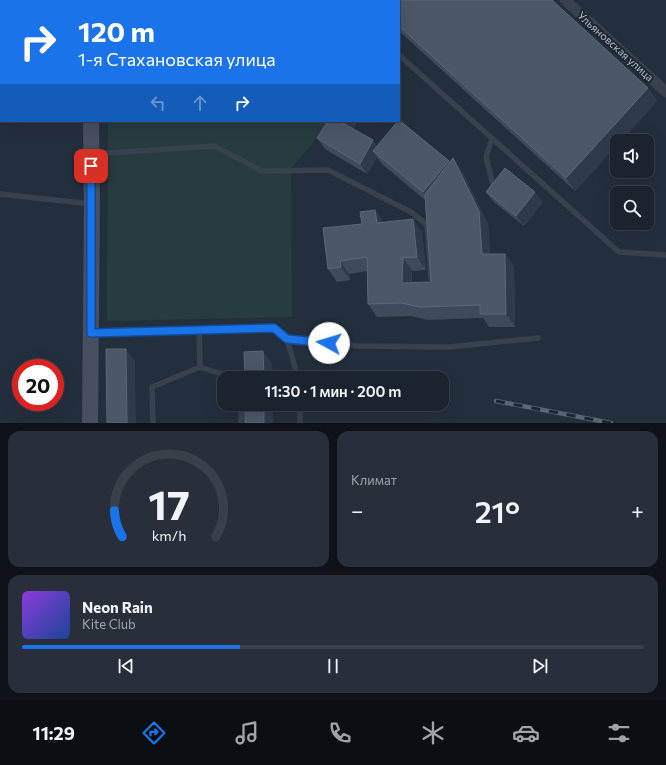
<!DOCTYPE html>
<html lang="ru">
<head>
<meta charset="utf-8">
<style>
  :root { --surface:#1b232e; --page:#282f3a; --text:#f1f3f6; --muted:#a0a4aa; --line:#39404a; --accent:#1a73e8 }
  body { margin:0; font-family:Commissioner,sans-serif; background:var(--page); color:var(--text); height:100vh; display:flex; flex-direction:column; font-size:15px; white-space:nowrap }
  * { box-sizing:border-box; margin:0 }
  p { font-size:13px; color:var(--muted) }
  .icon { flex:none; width:22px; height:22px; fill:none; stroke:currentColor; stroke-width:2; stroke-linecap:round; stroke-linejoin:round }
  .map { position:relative; height:423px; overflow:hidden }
  .drawer { display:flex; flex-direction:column; gap:8px; padding:8px; background:#0f1319; flex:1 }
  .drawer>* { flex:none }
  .guide { position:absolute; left:0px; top:0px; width:400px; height:122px; box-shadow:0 4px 16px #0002,0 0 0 1px var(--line); background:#1a73e8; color:#fff; overflow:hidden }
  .tools { position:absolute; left:610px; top:134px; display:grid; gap:8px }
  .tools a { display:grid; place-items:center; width:44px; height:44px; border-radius:8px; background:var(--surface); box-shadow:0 4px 16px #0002,0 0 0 1px var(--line); font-size:20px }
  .speed { position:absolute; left:12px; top:359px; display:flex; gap:8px; font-size:20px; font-weight:700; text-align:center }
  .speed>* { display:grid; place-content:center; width:52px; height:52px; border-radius:50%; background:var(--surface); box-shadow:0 4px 16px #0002,0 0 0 1px var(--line); line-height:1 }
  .speed .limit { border:6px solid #d22; background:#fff; color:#111 }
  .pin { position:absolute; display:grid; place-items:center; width:34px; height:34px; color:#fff; margin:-17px; border-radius:8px; box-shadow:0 2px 6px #0006 }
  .me { position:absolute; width:44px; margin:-22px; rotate:276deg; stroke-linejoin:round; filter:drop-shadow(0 0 3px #0008) }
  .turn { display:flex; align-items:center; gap:14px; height:84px; padding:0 12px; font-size:18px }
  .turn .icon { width:52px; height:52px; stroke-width:2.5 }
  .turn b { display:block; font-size:28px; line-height:34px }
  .lanes { display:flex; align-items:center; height:38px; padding:0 12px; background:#0003; justify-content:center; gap:20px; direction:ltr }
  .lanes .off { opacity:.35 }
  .big { font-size:30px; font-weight:600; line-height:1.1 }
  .drawer .tile { flex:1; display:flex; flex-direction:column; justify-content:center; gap:6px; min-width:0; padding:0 14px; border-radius:12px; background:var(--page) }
  .drawer .dial { align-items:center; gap:0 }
  .dial svg { height:104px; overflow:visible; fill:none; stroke:var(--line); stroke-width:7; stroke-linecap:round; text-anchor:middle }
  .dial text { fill:var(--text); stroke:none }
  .song { display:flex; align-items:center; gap:12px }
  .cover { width:48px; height:48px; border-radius:6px; background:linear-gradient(135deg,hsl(270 70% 55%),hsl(220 70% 35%)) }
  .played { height:4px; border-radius:2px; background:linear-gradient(90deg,var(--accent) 35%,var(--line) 35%) }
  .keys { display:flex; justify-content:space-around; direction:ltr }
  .heat { display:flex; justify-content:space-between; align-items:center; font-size:22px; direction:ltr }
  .drawer .tiles { flex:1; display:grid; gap:8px; grid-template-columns:1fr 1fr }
  .tile:last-child { grid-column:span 2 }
  .trip { position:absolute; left:217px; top:371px; width:232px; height:40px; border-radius:12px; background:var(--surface); box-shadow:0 4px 16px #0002,0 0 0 1px var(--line); font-weight:600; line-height:40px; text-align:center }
  .menu { display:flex; height:64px; justify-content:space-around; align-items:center; background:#0b0e12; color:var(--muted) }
  .menu .icon { width:28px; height:28px }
  .menu .selected { color:var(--accent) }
  .menu b { font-size:18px; color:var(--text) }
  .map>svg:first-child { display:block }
  .green { fill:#263c3f }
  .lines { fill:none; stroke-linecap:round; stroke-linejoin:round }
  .service { stroke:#38414e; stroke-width:5.5 }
  .minor { stroke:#38414e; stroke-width:11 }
  .secondary { stroke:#465061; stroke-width:16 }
  .rail-casing { stroke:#5a6575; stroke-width:4.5 }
  .rail { stroke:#1d2633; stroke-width:3; stroke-dasharray:9; stroke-linecap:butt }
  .wall { fill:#3f4b5c }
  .shaded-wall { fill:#2f3b4b }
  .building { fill:#4b5868; stroke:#5c6777 }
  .route-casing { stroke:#114b97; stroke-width:10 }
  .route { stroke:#1a73e8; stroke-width:7 }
  .labels { text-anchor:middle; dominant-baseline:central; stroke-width:4; stroke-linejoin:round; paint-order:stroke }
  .street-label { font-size:11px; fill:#b4bcc9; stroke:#1d2633 }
</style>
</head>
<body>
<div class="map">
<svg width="666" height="423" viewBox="0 0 666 423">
  <rect width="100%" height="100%" fill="#242f3e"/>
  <!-- green -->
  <g class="green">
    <polygon points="108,0 230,0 231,1 108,1"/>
    <polygon points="108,121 331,121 291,169 292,317 107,321"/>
  </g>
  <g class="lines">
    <!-- service -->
    <g class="service">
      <polyline points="338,0 339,1"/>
      <polyline points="399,55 619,252 666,255"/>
      <polyline points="492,138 486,157 493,185"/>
      <polyline points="93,154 214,146 262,171 328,170 411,212 427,225 431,279"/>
      <polyline points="0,194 91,204"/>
      <polyline points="199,330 200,367"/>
      <polyline points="91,333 274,328 287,339 298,378"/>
      <polyline points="287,339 357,346 449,347 538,338"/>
      <polyline points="241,404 241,423"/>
      <polyline points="300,404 300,423"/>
      <polyline points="153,423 152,387 200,367 234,378"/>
    </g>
    <!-- minor -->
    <polyline class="minor" points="565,0 666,92"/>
    <!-- secondary -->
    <g class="secondary">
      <polyline points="90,0 90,1"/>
      <polyline points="90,423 92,204 91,121"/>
    </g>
    <!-- rail casing -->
    <g class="rail-casing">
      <polyline id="rail" points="496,401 611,423"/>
    </g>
    <!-- rail -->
    <use href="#rail" class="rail"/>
  </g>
  <!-- wall -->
  <g class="wall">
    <polygon points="365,0 552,0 648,88 657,101 621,141 617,141 617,145 575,191 399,31 399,1 366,1"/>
    <polygon points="328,121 357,121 357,122 353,129 377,146 450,162 453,158 462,171 488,224 490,254 505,254 514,267 515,327 489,327 483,318 428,320 411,316 377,317 368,304 367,271 349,274 350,280 337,282 328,269 362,224 375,210 384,223 422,232 426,270 413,271 412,270 412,283 431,282 425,200 382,164 377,157 367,174 325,149 317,138"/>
    <polygon points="486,192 543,202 524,226 494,202"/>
  </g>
  <!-- shaded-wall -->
  <g class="shaded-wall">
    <polygon points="648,88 657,101 621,141 617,141 617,145 575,191 566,178"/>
    <polygon points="344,121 357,121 357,122 351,133 343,123"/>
    <polygon points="373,140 380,151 373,151 377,157 367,174 360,164"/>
    <polygon points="453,158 462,171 488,224 491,267 482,254"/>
    <polygon points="449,161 458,174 432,205 423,192"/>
    <polygon points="535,192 543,202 524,226 516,216"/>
    <polygon points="375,210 384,223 377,223"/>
    <polygon points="413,219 422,232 426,270 417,257"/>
    <polygon points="505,254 514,267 515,327 506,314"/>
    <polygon points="403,257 412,270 411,296 402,283"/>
    <polygon points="340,261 349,274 350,280 341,267"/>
    <polygon points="126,349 135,362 136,423 127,423"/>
    <polygon points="263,351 272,364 273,378 264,378"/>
    <rect x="264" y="404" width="9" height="19"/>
  </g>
  <!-- building -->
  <g class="building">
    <polygon points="370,0 552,0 648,88 566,178 399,26 399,1 372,1"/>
    <polygon points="399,120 449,161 423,192 373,151 398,121 399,121"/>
    <polygon points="328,121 344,121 343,123 373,140 360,164 317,138"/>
    <polygon points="453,158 479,211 482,254 505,254 506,314 480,314 480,305 419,307 402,303 368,304 367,257 340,261 341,267 328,269 323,228 362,224 360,212 375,210 377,223 413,219 417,257 403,258 403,257 402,283 431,282 425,194"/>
    <polygon points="505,168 535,192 516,216 486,192"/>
    <polygon points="106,349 126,349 127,423 107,423"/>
    <polygon points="263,351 264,378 245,378 244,352"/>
    <rect x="245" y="404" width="19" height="19"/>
  </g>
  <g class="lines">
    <!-- route casing -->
    <g class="route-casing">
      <polyline id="route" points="91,166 91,333 274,328 287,339 329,343"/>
    </g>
    <!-- route -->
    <use href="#route" class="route"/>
  </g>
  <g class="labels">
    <!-- street labels -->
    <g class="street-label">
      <text transform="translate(616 46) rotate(42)">Ульяновская улица</text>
    </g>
  </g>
</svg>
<div class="tools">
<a><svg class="icon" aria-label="sound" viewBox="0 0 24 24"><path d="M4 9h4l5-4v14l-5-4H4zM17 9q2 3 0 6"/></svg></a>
<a><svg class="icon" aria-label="search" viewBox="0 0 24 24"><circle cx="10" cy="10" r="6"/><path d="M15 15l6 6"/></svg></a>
</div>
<div class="speed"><div class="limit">20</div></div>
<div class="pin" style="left:91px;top:166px;background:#d93025"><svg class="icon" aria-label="arrive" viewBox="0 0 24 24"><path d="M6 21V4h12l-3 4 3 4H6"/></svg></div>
<svg class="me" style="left:329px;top:343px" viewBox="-20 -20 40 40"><circle r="19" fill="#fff"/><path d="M0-13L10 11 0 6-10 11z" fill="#1a73e8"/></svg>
<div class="trip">11:30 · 1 мин · 200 m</div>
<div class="guide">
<div class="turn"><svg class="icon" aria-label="right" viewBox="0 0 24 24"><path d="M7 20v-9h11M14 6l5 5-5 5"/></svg><div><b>120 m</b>1-я Стахановская улица</div></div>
<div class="lanes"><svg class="icon off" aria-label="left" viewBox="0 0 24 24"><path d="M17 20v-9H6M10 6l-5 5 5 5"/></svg><svg class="icon off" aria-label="ahead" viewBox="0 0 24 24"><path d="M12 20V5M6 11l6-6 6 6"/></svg><svg class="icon" aria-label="right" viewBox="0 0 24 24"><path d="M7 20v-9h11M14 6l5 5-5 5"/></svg></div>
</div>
</div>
<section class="drawer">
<div class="tiles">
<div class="tile dial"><svg viewBox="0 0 100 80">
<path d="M14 69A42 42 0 1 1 86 69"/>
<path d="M14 69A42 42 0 0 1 8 49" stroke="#1a73e8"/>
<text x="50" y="56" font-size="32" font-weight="700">17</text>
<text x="50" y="72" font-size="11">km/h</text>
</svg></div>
<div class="tile"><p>Климат</p>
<div class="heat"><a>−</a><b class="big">21°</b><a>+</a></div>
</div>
<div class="tile">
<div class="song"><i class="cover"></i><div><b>Neon Rain</b><p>Kite Club</p></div></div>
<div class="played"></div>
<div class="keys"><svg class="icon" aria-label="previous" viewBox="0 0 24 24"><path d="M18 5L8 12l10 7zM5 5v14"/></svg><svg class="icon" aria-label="pause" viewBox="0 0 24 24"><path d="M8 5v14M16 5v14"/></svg><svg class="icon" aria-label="next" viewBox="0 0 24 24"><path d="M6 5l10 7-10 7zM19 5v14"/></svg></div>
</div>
</div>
</section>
<nav class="menu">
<b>11:29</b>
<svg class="icon selected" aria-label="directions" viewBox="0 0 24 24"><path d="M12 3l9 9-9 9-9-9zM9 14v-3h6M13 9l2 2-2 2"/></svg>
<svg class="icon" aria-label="music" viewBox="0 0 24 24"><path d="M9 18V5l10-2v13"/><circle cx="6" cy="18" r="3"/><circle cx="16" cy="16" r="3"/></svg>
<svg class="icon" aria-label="phone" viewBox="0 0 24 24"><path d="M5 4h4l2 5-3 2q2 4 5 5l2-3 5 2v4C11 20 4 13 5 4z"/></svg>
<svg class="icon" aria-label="climate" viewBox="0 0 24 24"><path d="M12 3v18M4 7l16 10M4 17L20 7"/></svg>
<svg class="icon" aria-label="car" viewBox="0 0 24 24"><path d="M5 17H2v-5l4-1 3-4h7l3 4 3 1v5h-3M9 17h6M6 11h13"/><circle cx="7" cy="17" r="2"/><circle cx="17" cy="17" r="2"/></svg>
<svg class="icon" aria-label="filters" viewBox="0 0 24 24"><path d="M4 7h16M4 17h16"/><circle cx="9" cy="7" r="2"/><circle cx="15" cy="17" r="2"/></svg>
</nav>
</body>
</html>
